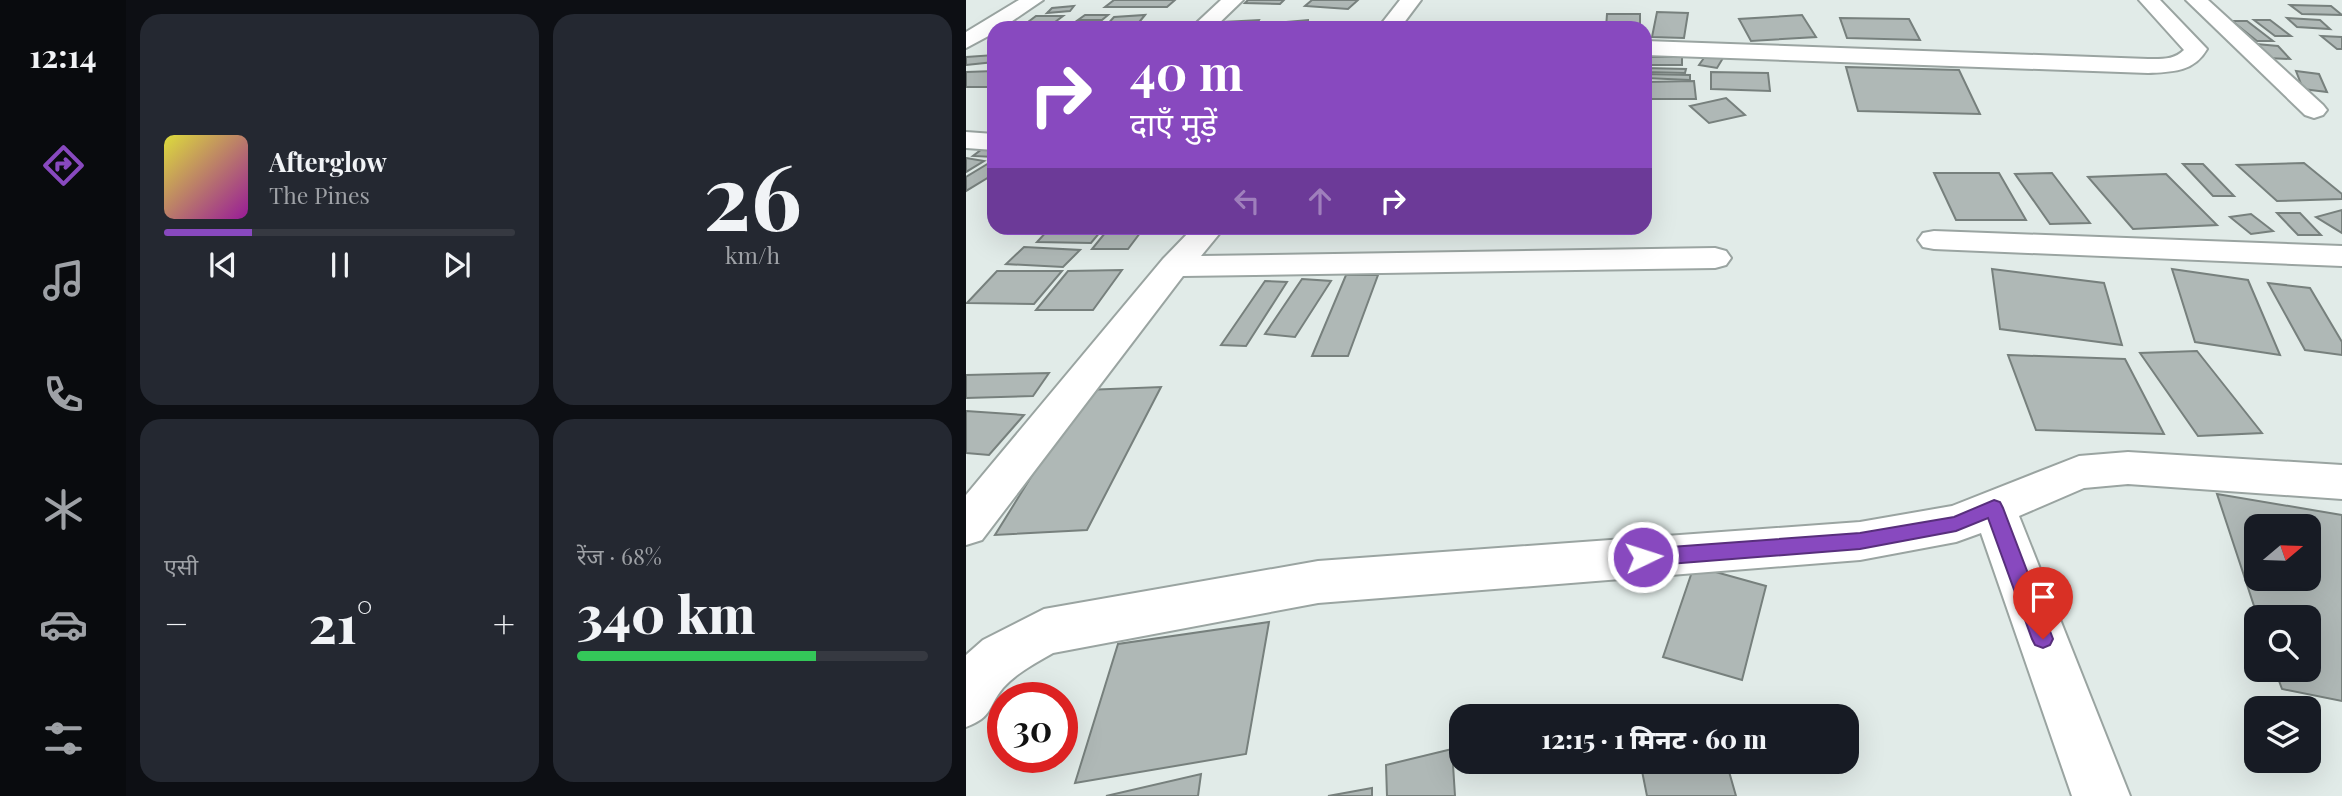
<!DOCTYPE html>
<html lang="hi">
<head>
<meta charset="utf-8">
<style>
  :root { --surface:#171b24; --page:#242831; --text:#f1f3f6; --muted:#9ea1a6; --line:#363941; --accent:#8849bf }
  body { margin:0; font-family:"Playfair Display","Noto Sans Devanagari",serif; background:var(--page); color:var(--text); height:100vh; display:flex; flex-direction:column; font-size:26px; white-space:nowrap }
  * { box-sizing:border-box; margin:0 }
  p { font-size:23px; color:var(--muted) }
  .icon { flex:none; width:38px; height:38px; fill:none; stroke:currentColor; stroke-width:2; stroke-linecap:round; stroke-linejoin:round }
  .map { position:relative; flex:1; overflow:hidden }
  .side { display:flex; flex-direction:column; gap:14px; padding:14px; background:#0d0f14; width:840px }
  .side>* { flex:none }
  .banner { position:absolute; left:21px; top:21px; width:665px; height:214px; border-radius:21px; box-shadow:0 7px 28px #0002; background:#8849bf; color:#fff; overflow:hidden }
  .needle { width:46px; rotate:71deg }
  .tools { position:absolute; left:1278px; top:514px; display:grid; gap:14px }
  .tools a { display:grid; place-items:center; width:77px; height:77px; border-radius:14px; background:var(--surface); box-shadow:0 7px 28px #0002; font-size:35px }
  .speed { position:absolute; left:21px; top:682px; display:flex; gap:14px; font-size:35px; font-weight:700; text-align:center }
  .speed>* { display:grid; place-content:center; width:91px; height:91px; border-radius:50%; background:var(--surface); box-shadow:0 7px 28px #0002; line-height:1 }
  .speed .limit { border:10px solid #d22; background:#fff; color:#111 }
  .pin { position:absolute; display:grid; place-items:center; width:60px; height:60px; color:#fff; margin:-72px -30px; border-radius:50% 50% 50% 0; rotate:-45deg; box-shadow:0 0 7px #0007 }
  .pin .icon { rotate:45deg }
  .me { position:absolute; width:77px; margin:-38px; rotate:86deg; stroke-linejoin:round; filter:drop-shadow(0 0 5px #0008) }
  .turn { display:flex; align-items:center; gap:24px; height:147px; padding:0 28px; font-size:32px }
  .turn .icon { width:91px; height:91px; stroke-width:2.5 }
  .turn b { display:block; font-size:49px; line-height:60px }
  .lanes { display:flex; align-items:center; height:66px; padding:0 28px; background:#0003; justify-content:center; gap:35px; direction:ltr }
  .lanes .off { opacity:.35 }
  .big { font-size:52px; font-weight:800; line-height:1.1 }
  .side .tile { flex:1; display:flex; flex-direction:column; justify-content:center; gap:10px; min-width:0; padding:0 24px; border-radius:21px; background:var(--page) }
  .side .dial { align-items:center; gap:0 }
  .dial b { font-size:91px; line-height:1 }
  .song { display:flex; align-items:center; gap:21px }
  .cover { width:84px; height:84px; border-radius:10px; background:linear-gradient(135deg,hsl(60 70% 55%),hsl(300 70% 35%)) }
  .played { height:7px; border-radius:4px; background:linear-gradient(90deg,var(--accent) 25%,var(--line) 25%) }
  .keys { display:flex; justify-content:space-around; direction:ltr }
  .heat { display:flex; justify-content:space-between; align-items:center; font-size:38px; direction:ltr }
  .charge { height:10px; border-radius:5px; background:linear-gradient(90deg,#34c759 68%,var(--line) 0) }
  .side .tiles { flex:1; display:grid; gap:14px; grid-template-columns:repeat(2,1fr) }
  .trip { position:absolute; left:483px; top:704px; width:410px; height:70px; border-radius:21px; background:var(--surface); box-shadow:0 7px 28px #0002; font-weight:800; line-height:70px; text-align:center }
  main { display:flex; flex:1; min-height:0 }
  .menu { display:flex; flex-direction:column; width:126px; justify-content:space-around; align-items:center; background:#090b0e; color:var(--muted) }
  .menu .icon { width:49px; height:49px }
  .menu .active { color:var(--accent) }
  .menu b { font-size:32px; color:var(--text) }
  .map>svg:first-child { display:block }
  .building { fill:#afb8b6; stroke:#77807d; stroke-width:2; fill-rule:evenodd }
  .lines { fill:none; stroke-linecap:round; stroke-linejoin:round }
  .minor-casing { stroke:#9aa4a1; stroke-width:4 }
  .minor { fill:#fff; fill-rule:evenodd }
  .route { fill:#8849bf; stroke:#582f7c; stroke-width:2 }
</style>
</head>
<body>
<main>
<nav class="menu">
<b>12:14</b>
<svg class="icon active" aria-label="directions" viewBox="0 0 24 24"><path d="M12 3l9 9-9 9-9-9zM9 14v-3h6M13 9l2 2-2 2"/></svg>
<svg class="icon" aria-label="music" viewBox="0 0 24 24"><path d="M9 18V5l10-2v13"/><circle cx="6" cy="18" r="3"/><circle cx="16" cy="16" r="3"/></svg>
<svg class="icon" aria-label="phone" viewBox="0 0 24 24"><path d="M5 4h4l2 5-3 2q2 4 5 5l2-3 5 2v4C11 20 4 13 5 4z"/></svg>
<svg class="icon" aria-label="climate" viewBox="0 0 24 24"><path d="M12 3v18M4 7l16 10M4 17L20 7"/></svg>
<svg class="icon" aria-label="car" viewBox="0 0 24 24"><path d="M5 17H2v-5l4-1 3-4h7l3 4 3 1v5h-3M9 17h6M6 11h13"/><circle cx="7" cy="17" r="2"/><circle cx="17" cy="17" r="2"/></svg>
<svg class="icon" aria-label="filters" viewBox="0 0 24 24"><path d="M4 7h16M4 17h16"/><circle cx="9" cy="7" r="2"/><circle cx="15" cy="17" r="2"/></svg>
</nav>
<section class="side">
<div class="tiles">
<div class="tile">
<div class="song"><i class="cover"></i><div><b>Afterglow</b><p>The Pines</p></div></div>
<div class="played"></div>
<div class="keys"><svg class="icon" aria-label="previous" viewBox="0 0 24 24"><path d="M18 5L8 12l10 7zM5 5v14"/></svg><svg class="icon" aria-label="pause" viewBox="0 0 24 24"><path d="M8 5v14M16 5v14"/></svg><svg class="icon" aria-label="next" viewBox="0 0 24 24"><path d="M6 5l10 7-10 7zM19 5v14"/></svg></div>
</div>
<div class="tile dial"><b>26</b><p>km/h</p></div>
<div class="tile"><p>एसी</p>
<div class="heat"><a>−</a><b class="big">21°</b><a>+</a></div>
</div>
<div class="tile"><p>रेंज · 68%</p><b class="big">340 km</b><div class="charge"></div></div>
</div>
</section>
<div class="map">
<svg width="1376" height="796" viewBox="0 0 1376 796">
  <rect width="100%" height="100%" fill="#e1ebe8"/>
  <!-- building -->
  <g class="building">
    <polygon points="148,0 209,0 201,7 139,7"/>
    <polygon points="282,0 318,0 314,4 279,3"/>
    <polygon points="346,0 392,0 382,9 339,6"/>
    <polygon points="1324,5 1365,6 1376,15 1336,14"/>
    <polygon points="108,6 104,11 81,13 86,8"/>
    <polygon points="691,12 722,13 718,38 686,37"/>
    <polygon points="641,14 674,14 674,28 640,28"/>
    <polygon points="119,15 142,15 136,20 112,20"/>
    <polygon points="179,15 170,26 139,27 148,17"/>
    <polygon points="836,15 850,37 785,41 773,19"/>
    <polygon points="70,16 97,16 85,25 58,25"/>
    <polygon points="874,18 943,19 954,40 881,38"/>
    <polygon points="1321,18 1354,20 1364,29 1331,27"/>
    <polygon points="293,20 289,28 254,28 257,22"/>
    <polygon points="342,20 342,26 321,28 321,22"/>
    <polygon points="1288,20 1304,20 1325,36 1309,36"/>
    <polygon points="1266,21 1281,21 1307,41 1291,41"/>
    <polygon points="115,22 136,22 128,28 106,28"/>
    <polygon points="1355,36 1376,37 1376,49 1371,49"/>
    <polygon points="1290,44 1312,46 1324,59 1301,58"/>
    <polygon points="28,55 28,62 0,65 0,57"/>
    <polygon points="740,55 757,58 751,68 733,65"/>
    <rect x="679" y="57" width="37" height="8"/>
    <polygon points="880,67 993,70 1014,114 892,111"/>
    <polygon points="679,68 720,69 719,73 679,72"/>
    <polygon points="28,71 28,83 24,87 0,87 0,72"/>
    <polygon points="1330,71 1353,74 1361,92 1337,89"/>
    <polygon points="745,72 802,73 804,91 745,89"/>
    <polygon points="679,74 724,75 724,80 679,78"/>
    <polygon points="728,81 730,99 679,99 679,82"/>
    <polygon points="760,98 779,115 743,123 724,106"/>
    <polygon points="20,146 28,146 28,157 7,156"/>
    <polygon points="0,158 18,161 0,172"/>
    <polygon points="23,163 28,164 28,174 0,191 0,177"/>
    <polygon points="1338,163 1376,194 1376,199 1311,201 1271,165"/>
    <polygon points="1217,164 1237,164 1268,196 1247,196"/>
    <polygon points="968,173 1033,173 1060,220 990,220"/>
    <polygon points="1086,173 1124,223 1084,224 1049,174"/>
    <polygon points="1200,174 1251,225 1167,229 1122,177"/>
    <polygon points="1376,210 1376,233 1350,217"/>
    <polygon points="1311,213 1334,213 1355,235 1332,235"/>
    <polygon points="1285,214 1307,231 1285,234 1264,217"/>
    <polygon points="82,230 135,231 125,243 71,242"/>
    <polygon points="139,233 174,233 162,249 126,249"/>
    <polygon points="58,247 114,250 97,267 40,264"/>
    <polygon points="1026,269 1138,283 1156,345 1034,329"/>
    <polygon points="1206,269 1282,280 1314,355 1229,342"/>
    <polygon points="156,270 127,310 70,310 102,271"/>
    <polygon points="31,271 96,271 68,304 1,303"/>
    <polygon points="380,275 412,275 382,356 346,356"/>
    <polygon points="336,279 365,281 329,337 299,334"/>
    <polygon points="299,281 321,282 280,346 255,345"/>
    <polygon points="1302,283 1344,288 1376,342 1376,355 1339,350"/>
    <polygon points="1231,351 1296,433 1232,436 1174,353"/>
    <polygon points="1042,355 1159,359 1198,434 1070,430"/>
    <polygon points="83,373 67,396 0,398 0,375"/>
    <polygon points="195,387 121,530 29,535 119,390"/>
    <polygon points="0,411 58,415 23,455 0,453"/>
    <path d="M1251,494l125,21v186l-60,-12 -7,-19h33v-52h-50zM1290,527h52v52h-52z"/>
    <polygon points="728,566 800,586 776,680 697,657"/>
    <polygon points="303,622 280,754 109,783 152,644"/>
    <polygon points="486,749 489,796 421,796 420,765"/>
    <polygon points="674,761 760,761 770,796 681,796"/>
    <polygon points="235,774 232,796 140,796"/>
    <polygon points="406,788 406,796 362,796"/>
  </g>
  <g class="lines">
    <!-- minor casing -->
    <g class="minor-casing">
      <g id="minor">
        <polygon points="53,0 77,0 36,28 28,28 28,33 0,48 0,32"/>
        <polygon points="255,0 277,0 248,28 225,28"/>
        <polygon points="434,0 455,0 434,28 412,28"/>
        <path d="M1173,0h21l47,49c-13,23 -35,23 -59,24l-503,-18v-14l503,18c14,0 26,1 36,-9z"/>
        <polygon points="1220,0 1242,0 1357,105 1361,110 1357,115 1348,118 1339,115"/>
        <polygon points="0,132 28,134 28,150 0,148"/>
        <polygon points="227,228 258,228 235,256 749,248 760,251 765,258 760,265 749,268 217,276 16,540 0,545 0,495 197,259"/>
        <polygon points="968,231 1376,246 1376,266 968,249 957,247 952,240 957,233"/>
        <path d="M1162,452l214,13v34l-214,-15 -44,4 -65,28 111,280h-58l-91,-263 -25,9 -96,18 -542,43 -265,50c-17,10 -37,20 -50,35 -17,21 -9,28 -37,39v-72l17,-15 61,-31 274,-48 542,-39 92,-16 127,-50z"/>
      </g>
    </g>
    <!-- minor -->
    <use href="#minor" class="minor"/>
  </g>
  <!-- route -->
  <polygon class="route" points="1028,500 1034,502 1037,508 1087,639 1084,645 1077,648 1069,645 1066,639 1022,518 990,531 894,549 677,566 670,563 667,557 670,552 677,549 894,533 988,517"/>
</svg>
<div class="tools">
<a><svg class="needle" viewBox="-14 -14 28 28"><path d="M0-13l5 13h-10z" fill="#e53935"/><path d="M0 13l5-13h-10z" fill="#9ea1a6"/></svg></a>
<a><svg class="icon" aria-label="search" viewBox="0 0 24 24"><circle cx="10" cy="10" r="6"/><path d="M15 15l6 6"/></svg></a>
<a><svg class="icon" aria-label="layers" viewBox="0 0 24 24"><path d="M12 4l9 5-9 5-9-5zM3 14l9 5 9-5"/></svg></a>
</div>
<div class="speed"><div class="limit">30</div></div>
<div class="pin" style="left:1077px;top:639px;background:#d93025"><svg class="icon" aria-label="arrive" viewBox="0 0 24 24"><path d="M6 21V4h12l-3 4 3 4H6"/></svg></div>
<svg class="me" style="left:677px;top:557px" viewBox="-20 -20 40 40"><circle r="17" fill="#8849bf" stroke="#fff" stroke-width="3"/><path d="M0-11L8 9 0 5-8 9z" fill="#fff"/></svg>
<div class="trip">12:15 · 1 मिनट · 60 m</div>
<div class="banner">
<div class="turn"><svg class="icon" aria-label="right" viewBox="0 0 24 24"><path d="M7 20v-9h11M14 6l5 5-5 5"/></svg><div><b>40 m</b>दाएँ मुड़ें</div></div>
<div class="lanes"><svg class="icon off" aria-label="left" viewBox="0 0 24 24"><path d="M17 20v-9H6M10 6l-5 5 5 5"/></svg><svg class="icon off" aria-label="ahead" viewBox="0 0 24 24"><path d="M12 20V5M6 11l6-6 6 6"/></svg><svg class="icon" aria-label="right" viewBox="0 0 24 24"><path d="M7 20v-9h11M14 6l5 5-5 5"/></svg></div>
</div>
</div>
</main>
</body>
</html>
